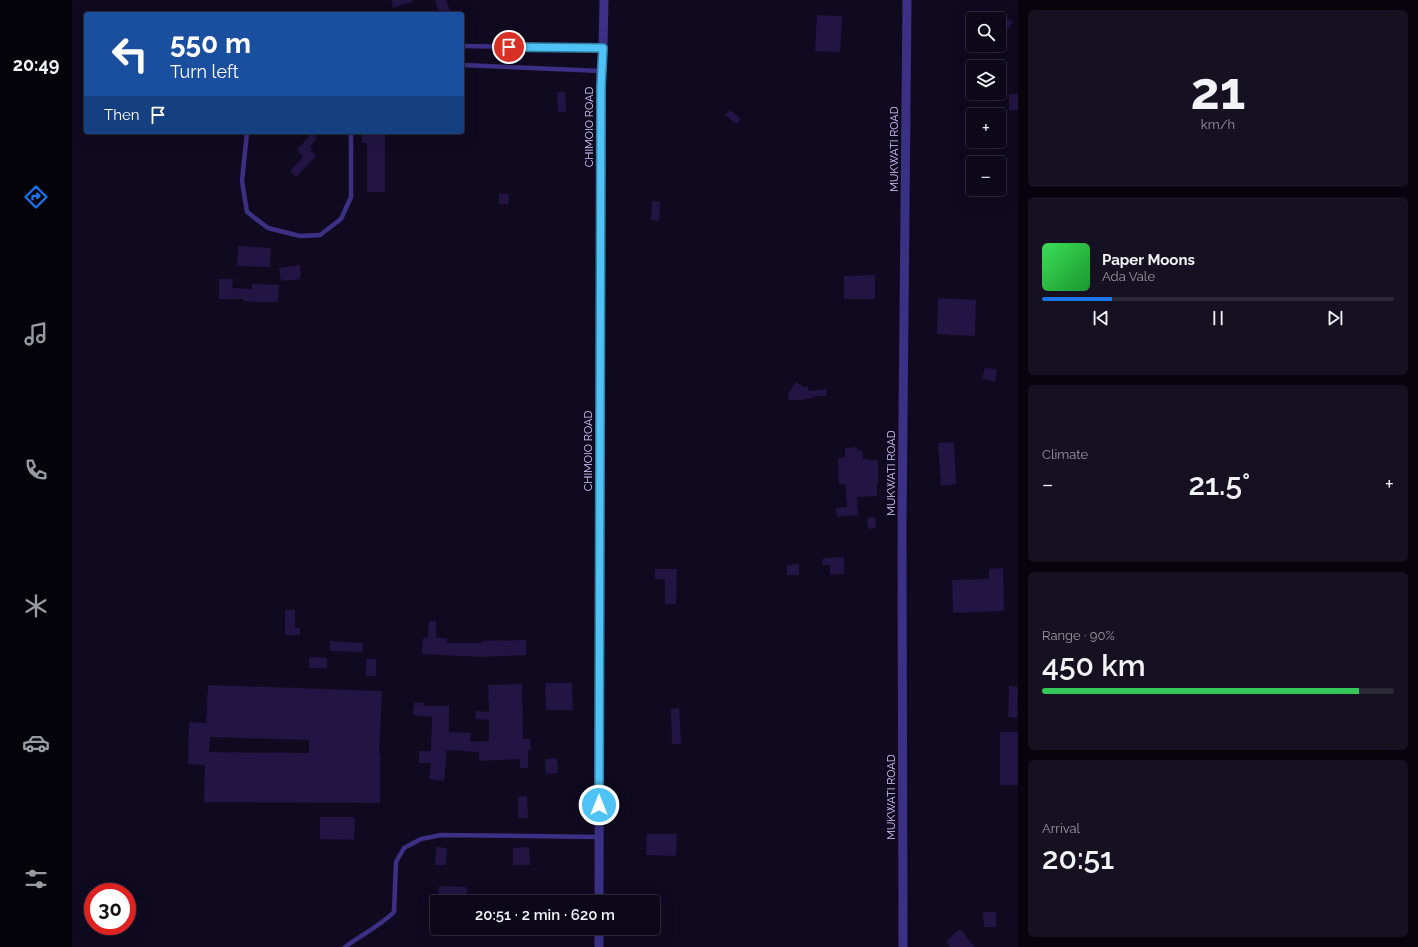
<!DOCTYPE html>
<html lang="en">
<head>
<meta charset="utf-8">
<style>
  :root { --surface:#0c0818; --page:#151121; --text:#f1f3f6; --muted:#9a9aa2; --line:#2c2937; --accent:#1a73e8 }
  body { margin:0; font-family:Raleway,sans-serif; background:var(--page); color:var(--text); height:100vh; display:flex; flex-direction:column; font-size:15px; white-space:nowrap }
  * { box-sizing:border-box; margin:0 }
  p { font-size:13px; color:var(--muted) }
  .icon { flex:none; width:22px; height:22px; fill:none; stroke:currentColor; stroke-width:2; stroke-linecap:round; stroke-linejoin:round }
  .map { position:relative; flex:1; overflow:hidden }
  .sheet { display:flex; flex-direction:column; gap:10px; padding:10px; background:#07040d; width:400px }
  .sheet>* { flex:none }
  .guide { position:absolute; left:12px; top:12px; width:380px; height:122px; border-radius:4px; box-shadow:0 4px 16px #0002,0 0 0 1px var(--line); background:#1a4fa0; color:#fff; overflow:hidden }
  .controls { position:absolute; left:894px; top:12px; display:grid; gap:8px }
  .controls a { display:grid; place-items:center; width:40px; height:40px; border-radius:4px; background:var(--surface); box-shadow:0 4px 16px #0002,0 0 0 1px var(--line); font-size:20px }
  .speed { position:absolute; left:12px; top:883px; display:flex; gap:8px; font-size:20px; font-weight:700; text-align:center }
  .speed>* { display:grid; place-content:center; width:52px; height:52px; border-radius:50%; background:var(--surface); box-shadow:0 4px 16px #0002,0 0 0 1px var(--line); line-height:1 }
  .speed .limit { border:6px solid #d22; background:#fff; color:#111 }
  .pin { position:absolute; display:grid; place-items:center; width:34px; height:34px; color:#fff; margin:-17px; border:2px solid #fff; border-radius:50%; box-shadow:0 1px 4px #0007 }
  .me { position:absolute; width:44px; margin:-22px; rotate:0deg; stroke-linejoin:round; filter:drop-shadow(0 0 3px #0008) }
  .turn { display:flex; align-items:center; gap:14px; height:84px; padding:0 20px; font-size:18px }
  .turn .icon { width:52px; height:52px; stroke-width:2.5 }
  .turn b { display:block; font-size:28px; line-height:34px }
  .then { display:flex; align-items:center; height:38px; padding:0 20px; background:#0003; gap:8px; font-size:15px }
  .big { font-size:30px; font-weight:600; line-height:1.1 }
  .sheet .widget { flex:1; display:flex; flex-direction:column; justify-content:center; gap:6px; min-width:0; padding:0 14px; border-radius:6px; background:var(--page) }
  .sheet .dial { align-items:center; gap:0 }
  .dial b { font-size:52px; line-height:1 }
  .song { display:flex; align-items:center; gap:12px }
  .cover { width:48px; height:48px; border-radius:6px; background:linear-gradient(135deg,hsl(130 70% 55%),hsl(130 70% 35%)) }
  .played { height:4px; border-radius:2px; background:linear-gradient(90deg,var(--accent) 20%,var(--line) 20%) }
  .keys { display:flex; justify-content:space-around; direction:ltr }
  .heat { display:flex; justify-content:space-between; align-items:center; font-size:22px; direction:ltr }
  .charge { height:6px; border-radius:3px; background:linear-gradient(90deg,#34c759 90%,var(--line) 0) }
  .trip { position:absolute; left:358px; top:895px; width:230px; height:40px; border-radius:4px; background:var(--surface); box-shadow:0 4px 16px #0002,0 0 0 1px var(--line); font-weight:600; line-height:40px; text-align:center }
  main { display:flex; flex:1; min-height:0 }
  .tab-bar { display:flex; flex-direction:column; width:72px; justify-content:space-around; align-items:center; background:#05030a; color:var(--muted) }
  .tab-bar .icon { width:28px; height:28px }
  .tab-bar .active { color:var(--accent) }
  .tab-bar b { font-size:18px; color:var(--text) }
  .map>svg:first-child { display:block }
  .building { fill:#221543; fill-rule:evenodd }
  .lines { fill:none; stroke-linecap:round; stroke-linejoin:round }
  .service { stroke:#3b3084; stroke-width:4.5 }
  .minor { stroke:#3b3084; stroke-width:9 }
  .route-casing { stroke:#337fa1; stroke-width:10 }
  .route { stroke:#4fc3f7; stroke-width:7 }
  .labels { text-anchor:middle; dominant-baseline:central; stroke-width:4; stroke-linejoin:round; paint-order:stroke }
  .street-label { font-size:11px; fill:#d5c9ff; stroke:#100a20 }
</style>
</head>
<body>
<main>
<nav class="tab-bar">
<b>20:49</b>
<svg class="icon active" aria-label="directions" viewBox="0 0 24 24"><path d="M12 3l9 9-9 9-9-9zM9 14v-3h6M13 9l2 2-2 2"/></svg>
<svg class="icon" aria-label="music" viewBox="0 0 24 24"><path d="M9 18V5l10-2v13"/><circle cx="6" cy="18" r="3"/><circle cx="16" cy="16" r="3"/></svg>
<svg class="icon" aria-label="phone" viewBox="0 0 24 24"><path d="M5 4h4l2 5-3 2q2 4 5 5l2-3 5 2v4C11 20 4 13 5 4z"/></svg>
<svg class="icon" aria-label="climate" viewBox="0 0 24 24"><path d="M12 3v18M4 7l16 10M4 17L20 7"/></svg>
<svg class="icon" aria-label="car" viewBox="0 0 24 24"><path d="M5 17H2v-5l4-1 3-4h7l3 4 3 1v5h-3M9 17h6M6 11h13"/><circle cx="7" cy="17" r="2"/><circle cx="17" cy="17" r="2"/></svg>
<svg class="icon" aria-label="filters" viewBox="0 0 24 24"><path d="M4 7h16M4 17h16"/><circle cx="9" cy="7" r="2"/><circle cx="15" cy="17" r="2"/></svg>
</nav>
<div class="map">
<svg width="946" height="947" viewBox="0 0 946 947">
  <rect width="100%" height="100%" fill="#100a20"/>
  <!-- building -->
  <g class="building">
    <polygon points="319,0 340,0 340,2 321,8"/>
    <polygon points="363,0 374,0 379,14 368,14"/>
    <polygon points="927,13 941,22 927,42"/>
    <polygon points="745,15 770,16 768,52 743,51"/>
    <polygon points="431,51 451,51 451,60 432,62"/>
    <polygon points="485,92 493,92 494,112 486,112"/>
    <rect x="937" y="94" width="9" height="16"/>
    <polygon points="658,110 669,119 665,124 653,115"/>
    <polygon points="290,132 313,132 313,192 295,192 295,143 290,143"/>
    <polygon points="240,133 245,138 238,147 241,150 239,151 244,156 224,177 218,171 231,157 225,150"/>
    <polygon points="427,194 437,194 436,204 427,204"/>
    <polygon points="580,201 588,202 587,221 579,220"/>
    <polygon points="166,246 199,248 198,267 165,266"/>
    <polygon points="228,265 229,275 228,275 228,279 209,281 207,268"/>
    <polygon points="803,275 803,299 772,299 772,276"/>
    <polygon points="147,279 161,279 160,288 180,289 180,284 207,285 206,302 184,302 171,301 171,299 147,299"/>
    <polygon points="866,298 904,300 903,336 865,334"/>
    <polygon points="913,367 925,370 923,382 910,379"/>
    <polygon points="724,382 732,387 736,386 736,391 755,389 754,396 742,396 743,398 731,399 732,400 717,400 716,394"/>
    <polygon points="882,442 884,484 869,486 866,443"/>
    <polygon points="785,447 785,451 790,450 791,459 795,459 795,460 806,460 806,484 805,484 805,496 785,497 786,515 765,517 764,508 775,507 773,484 767,484 766,458 773,458 773,448"/>
    <polygon points="803,517 804,528 796,529 795,518"/>
    <polygon points="772,557 772,574 758,575 758,565 750,565 751,558"/>
    <polygon points="727,564 727,575 715,575 715,565"/>
    <polygon points="931,568 932,611 881,613 880,580 917,579 917,569"/>
    <polygon points="583,569 605,569 604,604 593,604 593,579 583,579"/>
    <polygon points="213,610 223,610 223,628 228,628 228,635 213,635"/>
    <polygon points="357,621 364,621 364,638 375,638 375,643 410,643 410,641 454,640 454,655 410,657 350,654 351,638 356,638"/>
    <polygon points="258,641 291,643 291,652 258,651"/>
    <polygon points="237,657 255,658 255,668 237,668"/>
    <rect x="294" y="659" width="10" height="17"/>
    <polygon points="473,683 500,683 501,710 474,710"/>
    <polygon points="450,684 451,739 458,739 459,750 456,750 456,768 448,768 448,759 407,761 407,752 375,750 372,781 357,779 359,763 347,763 347,751 359,751 360,717 341,715 342,702 352,703 351,706 377,706 377,732 399,733 398,742 417,741 417,720 403,719 404,711 417,712 416,685"/>
    <path d="M136,685l174,6 -3,62h1v50l-176,-1 1,-37 -17,-1 1,-42 17,1zM138,737l99,3v13l-100,-1z"/>
    <polygon points="937,686 946,687 945,718 936,717"/>
    <polygon points="607,708 609,744 600,744 599,709"/>
    <rect x="928" y="732" width="18" height="53"/>
    <polygon points="485,758 486,773 474,774 473,759"/>
    <polygon points="455,796 456,818 446,818 446,797"/>
    <polygon points="248,817 283,817 282,840 248,839"/>
    <polygon points="575,834 605,834 604,856 574,855"/>
    <polygon points="364,847 375,848 374,865 363,865"/>
    <polygon points="457,847 458,865 441,865 441,848"/>
    <polygon points="367,886 395,887 394,902 366,902"/>
    <polygon points="911,912 924,912 924,927 912,927"/>
    <polygon points="888,929 903,947 878,947 874,941"/>
  </g>
  <g class="lines">
    <!-- service -->
    <g class="service">
      <polyline points="390,46 531,48"/>
      <polyline points="390,65 529,71"/>
      <polyline points="175,132 170,181 175,212 196,228 228,236 248,235 269,219 279,197 279,132"/>
      <path d="M273,947c16,-12 35,-21 49,-35l2,-50 8,-14 17,-9 20,-4 158,2"/>
    </g>
    <!-- minor -->
    <g class="minor">
      <polyline points="527,902 529,71 531,48 532,0"/>
      <polyline points="527,947 527,928"/>
      <polyline points="831,947 830,526 835,0"/>
    </g>
  </g>
  <g class="lines">
    <!-- route casing -->
    <g class="route-casing">
      <polyline id="route" points="437,47 531,48 529,87 527,805"/>
    </g>
    <!-- route -->
    <use href="#route" class="route"/>
  </g>
  <g class="labels">
    <!-- street labels -->
    <g class="street-label">
      <text transform="translate(517 127) rotate(-90)">CHIMOIO ROAD</text>
      <text transform="translate(822 149) rotate(-90)">MUKWATI ROAD</text>
      <text transform="translate(516 451) rotate(-90)">CHIMOIO ROAD</text>
      <text transform="translate(819 473) rotate(-90)">MUKWATI ROAD</text>
      <text transform="translate(819 797) rotate(-90)">MUKWATI ROAD</text>
    </g>
  </g>
</svg>
<div class="controls">
<a><svg class="icon" aria-label="search" viewBox="0 0 24 24"><circle cx="10" cy="10" r="6"/><path d="M15 15l6 6"/></svg></a>
<a><svg class="icon" aria-label="layers" viewBox="0 0 24 24"><path d="M12 4l9 5-9 5-9-5zM3 14l9 5 9-5"/></svg></a>
<a>+</a>
<a>−</a>
</div>
<div class="speed"><div class="limit">30</div></div>
<div class="pin" style="left:437px;top:47px;background:#d93025"><svg class="icon" aria-label="arrive" viewBox="0 0 24 24"><path d="M6 21V4h12l-3 4 3 4H6"/></svg></div>
<svg class="me" style="left:527px;top:805px" viewBox="-20 -20 40 40"><circle r="17" fill="#4fc3f7" stroke="#fff" stroke-width="3"/><path d="M0-11L8 9 0 5-8 9z" fill="#fff"/></svg>
<div class="trip">20:51 · 2 min · 620 m</div>
<div class="guide">
<div class="turn"><svg class="icon" aria-label="left" viewBox="0 0 24 24"><path d="M17 20v-9H6M10 6l-5 5 5 5"/></svg><div><b>550 m</b>Turn left</div></div>
<div class="then">Then<svg class="icon" aria-label="arrive" viewBox="0 0 24 24"><path d="M6 21V4h12l-3 4 3 4H6"/></svg></div>
</div>
</div>
<section class="sheet">
<div class="widget dial"><b>21</b><p>km/h</p></div>
<div class="widget">
<div class="song"><i class="cover"></i><div><b>Paper Moons</b><p>Ada Vale</p></div></div>
<div class="played"></div>
<div class="keys"><svg class="icon" aria-label="previous" viewBox="0 0 24 24"><path d="M18 5L8 12l10 7zM5 5v14"/></svg><svg class="icon" aria-label="pause" viewBox="0 0 24 24"><path d="M8 5v14M16 5v14"/></svg><svg class="icon" aria-label="next" viewBox="0 0 24 24"><path d="M6 5l10 7-10 7zM19 5v14"/></svg></div>
</div>
<div class="widget"><p>Climate</p>
<div class="heat"><a>−</a><b class="big">21.5°</b><a>+</a></div>
</div>
<div class="widget"><p>Range · 90%</p><b class="big">450 km</b><div class="charge"></div></div>
<div class="widget"><p>Arrival</p><b class="big">20:51</b></div>
</section>
</main>
</body>
</html>
